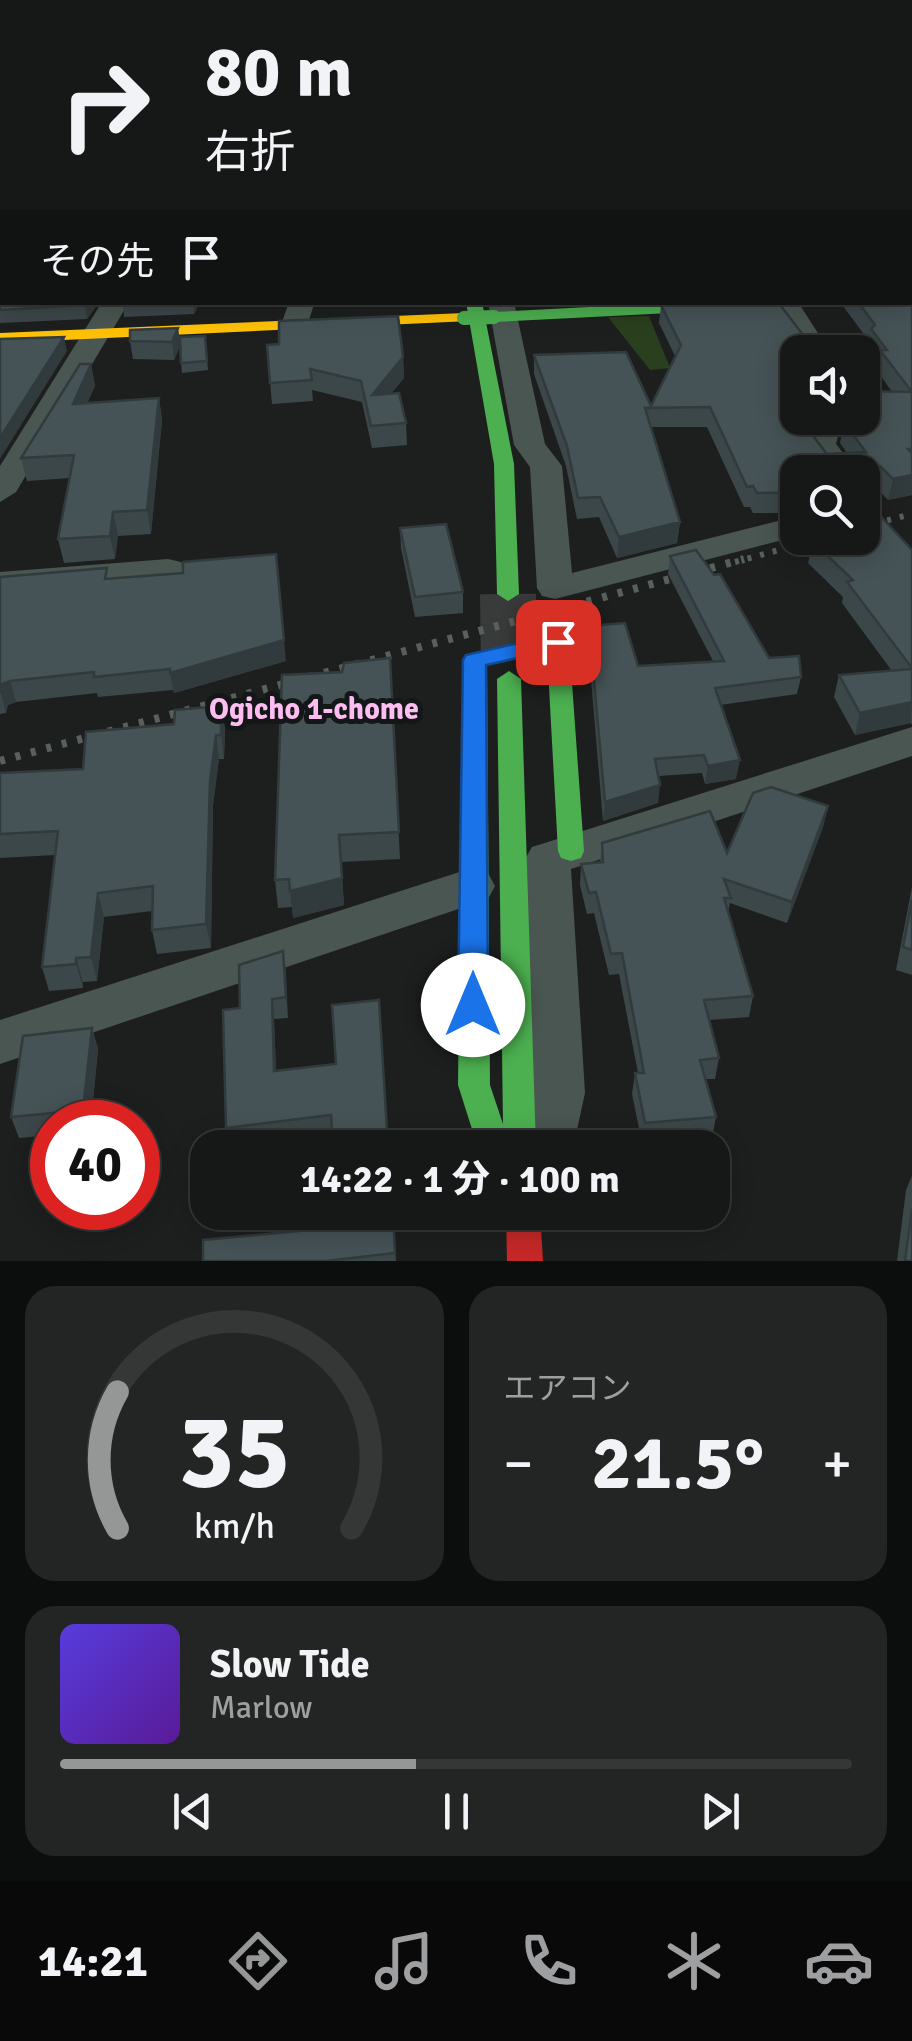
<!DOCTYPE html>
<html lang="ja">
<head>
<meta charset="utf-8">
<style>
  :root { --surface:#161717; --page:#232424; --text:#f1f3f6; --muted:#9e9fa1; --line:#353636; --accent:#959797 }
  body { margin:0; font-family:Signika,"Noto Sans JP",sans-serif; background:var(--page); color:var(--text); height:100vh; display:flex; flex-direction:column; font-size:38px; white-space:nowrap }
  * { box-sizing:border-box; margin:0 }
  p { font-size:32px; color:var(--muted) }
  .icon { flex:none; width:55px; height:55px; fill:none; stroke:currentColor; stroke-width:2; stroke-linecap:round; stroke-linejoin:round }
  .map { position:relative; height:1261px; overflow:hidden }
  .side { display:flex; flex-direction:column; gap:25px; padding:25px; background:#0c0d0d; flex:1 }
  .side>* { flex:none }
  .top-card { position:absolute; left:0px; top:0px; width:912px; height:305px; box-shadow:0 5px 25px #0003,0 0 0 2px var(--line); background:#161717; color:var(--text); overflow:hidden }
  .fabs { position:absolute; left:780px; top:335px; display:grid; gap:20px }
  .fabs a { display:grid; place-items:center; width:100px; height:100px; border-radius:20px; background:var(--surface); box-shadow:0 5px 25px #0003,0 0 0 2px var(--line); font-size:50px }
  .speed { position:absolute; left:30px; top:1100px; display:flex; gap:20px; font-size:50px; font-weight:700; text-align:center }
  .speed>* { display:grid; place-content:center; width:130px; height:130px; border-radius:50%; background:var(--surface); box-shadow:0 5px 25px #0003,0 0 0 2px var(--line); line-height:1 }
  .speed .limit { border:15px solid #d22; background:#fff; color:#111 }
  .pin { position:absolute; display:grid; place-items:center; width:85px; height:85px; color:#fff; margin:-42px; border-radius:20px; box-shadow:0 5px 15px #0006 }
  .me { position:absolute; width:110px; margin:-55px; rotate:0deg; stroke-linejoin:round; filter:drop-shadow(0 0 8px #0008) }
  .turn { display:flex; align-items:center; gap:35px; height:210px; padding:0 40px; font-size:45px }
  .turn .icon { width:130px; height:130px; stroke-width:2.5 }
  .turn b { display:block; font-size:70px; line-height:85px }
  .then { display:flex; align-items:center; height:95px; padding:0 40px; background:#0003; gap:20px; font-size:38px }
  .big { font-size:75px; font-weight:800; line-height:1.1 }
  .side .tile { flex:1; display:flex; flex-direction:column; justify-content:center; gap:15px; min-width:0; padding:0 35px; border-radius:30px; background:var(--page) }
  .side .dial { align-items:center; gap:0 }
  .dial svg { height:260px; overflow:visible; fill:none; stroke:var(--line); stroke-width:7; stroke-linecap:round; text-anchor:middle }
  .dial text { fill:var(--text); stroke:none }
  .song { display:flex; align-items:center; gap:30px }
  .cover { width:120px; height:120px; border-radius:15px; background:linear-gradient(135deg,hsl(250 70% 55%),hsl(270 70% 35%)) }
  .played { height:10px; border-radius:5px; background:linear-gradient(90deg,var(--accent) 45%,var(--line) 45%) }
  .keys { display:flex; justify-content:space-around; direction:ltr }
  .heat { display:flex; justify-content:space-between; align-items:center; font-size:55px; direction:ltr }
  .side .tiles { flex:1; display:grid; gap:25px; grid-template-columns:1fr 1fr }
  .tile:last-child { grid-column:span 2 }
  .trip { position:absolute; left:190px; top:1130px; width:540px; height:100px; border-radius:30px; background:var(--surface); box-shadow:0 5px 25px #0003,0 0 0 2px var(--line); font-weight:800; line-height:100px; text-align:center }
  .dock { display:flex; height:160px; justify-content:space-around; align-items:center; background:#090909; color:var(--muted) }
  .dock .icon { width:70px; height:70px }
  .dock .selected { color:var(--accent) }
  .dock b { font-size:45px; color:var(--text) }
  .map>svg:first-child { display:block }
  .green { fill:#2a3f1e }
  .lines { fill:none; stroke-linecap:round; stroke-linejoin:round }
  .secondary-tunnel { stroke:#393b3b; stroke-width:56; stroke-dasharray:56 28; stroke-linecap:butt }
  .street { fill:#4a5651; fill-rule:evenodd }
  .fast { fill:#4caf50; fill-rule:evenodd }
  .slow { fill:#ffc107; fill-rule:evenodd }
  .jam { fill:#c62828; fill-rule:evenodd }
  .rail-far1 { stroke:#58605c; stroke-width:6; stroke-dasharray:4 9; stroke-linecap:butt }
  .rail { stroke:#58605c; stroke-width:8; stroke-dasharray:5 11; stroke-linecap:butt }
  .fast-bridge { stroke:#4caf50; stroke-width:14 }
  .wall { fill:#3c474a }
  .shaded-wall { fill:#313a3c }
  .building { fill:#465356; stroke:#313a3c; stroke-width:2.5 }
  .route { fill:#1a73e8; stroke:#114b97; stroke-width:2.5 }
  .labels { text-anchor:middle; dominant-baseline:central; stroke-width:10; stroke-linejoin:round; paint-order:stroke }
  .neighbourhood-label { font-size:30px; font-weight:bold; fill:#febdf1; stroke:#131717 }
</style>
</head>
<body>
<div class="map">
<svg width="912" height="1261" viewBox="0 0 912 1261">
  <rect width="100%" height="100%" fill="#1d1f1f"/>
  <!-- green -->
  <polygon class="green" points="649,316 670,368 650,370 608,317"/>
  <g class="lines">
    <!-- secondary-tunnel -->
    <polyline class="secondary-tunnel" points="508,594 509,669"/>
    <!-- street -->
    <g class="street">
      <rect x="0" y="201" width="2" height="14"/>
      <rect x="910" y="229" width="2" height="16"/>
      <polygon points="102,302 129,302 16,492 0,502 0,466"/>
      <polygon points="289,302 315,302 305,331 295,333 281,325"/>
      <polygon points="488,302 514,302 545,444 562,466 572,573 798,516 798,536 555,599 542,596 537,588 530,467 514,445"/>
      <polygon points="771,302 798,302 830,352 802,352"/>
      <polygon points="813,418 843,418 836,444 858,472 826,472 804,445"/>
      <polygon points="168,559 181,562 186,570 181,578 0,594 0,572"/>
      <polygon points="912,727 912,756 571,869 585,1093 573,1148 518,1148 531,1093 525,859 532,847"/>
      <polygon points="472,868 488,873 495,886 488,899 0,1064 0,1020"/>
    </g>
    <!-- fast -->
    <g class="fast">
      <polygon points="466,302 482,302 514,464 519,594 508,601 497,594 494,464"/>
      <polygon points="685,302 797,302 789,307 494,322 486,317 494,312"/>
      <polygon points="558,634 569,641 584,851 581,858 571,861 561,858 558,851 547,651 487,665 490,1085 503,1124 497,679 509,671 521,679 536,1148 478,1148 458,1085 463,660 467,655"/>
    </g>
    <!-- slow -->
    <g class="slow">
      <polygon points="399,0 409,0 410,2 400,2"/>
      <polygon points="464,313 470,315 470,321 0,343 0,333"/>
    </g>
    <!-- jam -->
    <polygon class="jam" points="506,1212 540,1212 543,1261 507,1261"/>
    <!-- rail-far1 -->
    <g class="rail-far1">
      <polyline points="862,527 912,514"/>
      <polyline points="735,562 823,538"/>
    </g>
    <!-- rail -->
    <polyline class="rail" points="0,761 744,559"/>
    <!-- fast-bridge -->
    <polyline class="fast-bridge" points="464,318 494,317"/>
  </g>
  <!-- wall -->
  <g class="wall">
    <polygon points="0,0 132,0 132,2 2,2 2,39 0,39"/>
    <polygon points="666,0 912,0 912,21 911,22 912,52 910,51 910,2 666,1"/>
    <polygon points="0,225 2,302 99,302 87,319 0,323"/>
    <polygon points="912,278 912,495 888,500 875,486 862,487 862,472 798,472 798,513 753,513 750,507 744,507 707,427 651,427 680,522 677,543 617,558 599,517 577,519 566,466 534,374 534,355 651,406 675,356 659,323 661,305 806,427 827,454 847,453 840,443 845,418 892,392 876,369 878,361 868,347 869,341 840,302 910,302"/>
    <polygon points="123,302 200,302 194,314 124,317"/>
    <polygon points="178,328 180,346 174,360 133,359 130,341"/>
    <polygon points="205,336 208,370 182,373 181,363"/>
    <polygon points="279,344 403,357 404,378 391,393 406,423 407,445 372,448 362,402 312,390 313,401 272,404 267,345"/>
    <polygon points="91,364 95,386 87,403 159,398 162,420 151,534 118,536 115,559 64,563 58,539 70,478 27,481 21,458"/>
    <polygon points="400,528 463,592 463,613 415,617 401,548"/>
    <polygon points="816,538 862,538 912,550 912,725 911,723 855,735 834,697 839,675 892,671 842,603 843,597 808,563 813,542 818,540"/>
    <polygon points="670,556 769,658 801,677 797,694 720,705 736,779 705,784 702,773 659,776 658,803 603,821 588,643 589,626 638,666 713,661 668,574"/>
    <polygon points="0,577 109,579 286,661 174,693 173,690 98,697 97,693 16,702 8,705 6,713 0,714"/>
    <polygon points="390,658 400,859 341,862 344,905 293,918 292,907 278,908 275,880 342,672"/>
    <polygon points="221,706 225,730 224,759 219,759 213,805 211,948 157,954 152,930 152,911 104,917 97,981 83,982 83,988 49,991 42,967 55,855 0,858 0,773 83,769 174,724"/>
    <polygon points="828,806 823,827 787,923 730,903 728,912 753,996 749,1017 709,1020 719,1058 715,1079 706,1079 716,1117 712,1137 642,1143 632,1094 635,1073 638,1073 619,974 609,975 594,913 587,914 580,885 581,864 600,863 602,843 727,853"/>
    <polygon points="912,887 912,975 896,970"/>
    <polygon points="283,951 288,1018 274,1019 276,1071 336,1064 379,1000 332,1135 229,1148 226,1128 240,1008"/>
    <polygon points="92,1028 98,1049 91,1122 52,1122 52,1135 19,1138 11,1117"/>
    <polygon points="912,1176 912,1261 897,1261 906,1190"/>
    <polygon points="393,1212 396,1261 203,1261 329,1228"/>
  </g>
  <!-- shaded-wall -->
  <g class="shaded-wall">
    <polygon points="87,302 99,302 87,319 85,305"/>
    <polygon points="193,302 200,302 194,314"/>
    <polygon points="178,328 180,346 174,360 172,342"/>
    <polygon points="64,337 67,351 0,459 0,438"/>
    <polygon points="403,357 404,378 373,416 372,395"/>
    <polygon points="91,364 95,386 77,426 73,404"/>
    <polygon points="159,398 162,420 151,534 147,510"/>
    <polygon points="912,475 912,495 888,500 893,479"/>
    <polygon points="113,512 118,536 115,559 110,536"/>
    <polygon points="680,522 677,543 617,558 619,537"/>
    <polygon points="276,554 286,661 174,693 170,673"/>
    <polygon points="10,681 16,702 8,705 6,713 1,693 2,684"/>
    <polygon points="912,702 911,723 855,735 860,713"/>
    <polygon points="221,706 225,730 224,759 221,735"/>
    <polygon points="216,735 219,759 213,805 211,948 206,924 210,781"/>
    <polygon points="740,760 736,779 705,784 708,766"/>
    <polygon points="660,785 658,803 603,821 605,802"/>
    <polygon points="828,806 823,827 787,923 792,902"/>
    <polygon points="342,878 344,905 293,918 290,891"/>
    <polygon points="98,893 104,917 97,981 91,957"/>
    <polygon points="283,951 286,971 288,1018 286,997"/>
    <polygon points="76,958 83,982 83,988 76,964"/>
    <polygon points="272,999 274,1019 277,1092 274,1071"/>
    <polygon points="92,1028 98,1049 91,1122 87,1122 83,1110"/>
  </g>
  <!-- building -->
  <g class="building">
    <polygon points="0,0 128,0 127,2 2,2 2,24 0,24"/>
    <rect x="187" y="0" width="68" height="2"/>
    <polygon points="301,0 392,0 393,2 301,2"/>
    <polygon points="445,0 603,0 606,2 447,2"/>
    <polygon points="676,0 912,0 912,12 910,12 910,2 641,2 677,1"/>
    <polygon points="910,19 912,27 912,40 910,40"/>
    <polygon points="910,55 912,56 912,126 910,125"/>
    <polygon points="0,225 2,225 2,302 87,302 85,305 0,310"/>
    <polygon points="910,278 912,278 912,449 908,449 912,453 912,475 893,479 880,466 863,467 862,485 862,472 798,472 798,492 757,493 753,486 747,487 710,407 645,408 680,522 619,537 600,497 578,498 567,446 534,355 626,352 651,406 681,345 661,305 778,302 816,352 798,352 798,418 806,418 804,424 827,454 866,452 844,423 846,418 862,418 862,391 912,392 880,350 887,350 871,329 875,325 858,302 910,302"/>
    <polygon points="398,316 403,357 372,395 399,393 406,423 371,426 361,381 310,369 312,380 270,383 267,345 279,344 279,321"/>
    <polygon points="178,328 172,342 130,341 130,330"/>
    <polygon points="205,336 207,361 181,363 180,337"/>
    <polygon points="64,337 0,438 0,339"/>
    <polygon points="80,364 91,364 73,404 159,398 147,510 113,512 110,536 58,539 74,455 21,458"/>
    <polygon points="862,496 912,550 912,668 847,582 853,580 813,542 826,538 862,538"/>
    <polygon points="446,524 463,592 415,597 400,528"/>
    <polygon points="696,550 714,575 720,574 769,658 799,656 801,677 715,688 740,760 708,766 704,755 655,759 660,785 605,802 589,626 625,623 638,666 724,661 670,556"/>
    <polygon points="276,554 284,640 170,673 170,669 94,677 94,672 10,681 2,684 0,693 0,577 107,568 105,579 183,573 183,562"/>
    <polygon points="390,658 399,832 339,835 342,878 290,891 289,879 275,880 282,675 342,672 344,663"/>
    <polygon points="912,669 912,702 860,713 839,675"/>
    <polygon points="221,706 221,735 216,735 210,781 206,924 152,930 153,886 98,893 91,957 76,958 76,964 42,967 58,831 0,834 0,773 83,769 86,732 174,724 175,710"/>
    <polygon points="771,787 828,806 792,902 724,879 731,898 724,898 753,996 704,1000 719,1058 700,1060 716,1117 645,1123 635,1073 644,1073 622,953 611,954 596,892 589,893 581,864 603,862 602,843 710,811 727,853 753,793"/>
    <polygon points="912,900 912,950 903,947"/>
    <polygon points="283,951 286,997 272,999 274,1071 336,1064 332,1005 379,1000 388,1148 333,1148 331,1115 226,1128 223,1010 240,1008 239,965"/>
    <polygon points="92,1028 83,1110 11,1117 23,1036"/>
    <polygon points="912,1209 912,1261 905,1261"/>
    <polygon points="328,1212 393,1212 395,1253 326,1261 203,1261 203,1240 329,1228"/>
  </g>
  <!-- route -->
  <polygon class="route" points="558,634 570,642 567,647 486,665 488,1005 484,1014 473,1018 463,1014 458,1005 463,660 466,655"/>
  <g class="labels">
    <!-- neighbourhood labels -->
    <g class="neighbourhood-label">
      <text x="314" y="709">Ogicho 1-chome</text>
    </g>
  </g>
</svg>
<div class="fabs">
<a><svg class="icon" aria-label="sound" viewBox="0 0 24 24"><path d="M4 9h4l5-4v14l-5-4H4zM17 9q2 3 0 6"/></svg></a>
<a><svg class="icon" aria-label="search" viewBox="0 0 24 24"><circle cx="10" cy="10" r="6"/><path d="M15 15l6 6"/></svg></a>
</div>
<div class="speed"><div class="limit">40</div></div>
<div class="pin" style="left:558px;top:642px;background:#d93025"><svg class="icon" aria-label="arrive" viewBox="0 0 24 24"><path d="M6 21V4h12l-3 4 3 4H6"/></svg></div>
<svg class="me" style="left:473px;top:1005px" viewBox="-20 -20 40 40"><circle r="19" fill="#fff"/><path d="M0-13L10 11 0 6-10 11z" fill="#1a73e8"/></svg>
<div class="trip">14:22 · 1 分 · 100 m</div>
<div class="top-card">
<div class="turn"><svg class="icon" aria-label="right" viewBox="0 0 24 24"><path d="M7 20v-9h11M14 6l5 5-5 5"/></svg><div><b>80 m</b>右折</div></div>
<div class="then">その先<svg class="icon" aria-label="arrive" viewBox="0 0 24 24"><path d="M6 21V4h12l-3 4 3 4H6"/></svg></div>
</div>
</div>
<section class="side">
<div class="tiles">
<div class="tile dial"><svg viewBox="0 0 100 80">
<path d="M14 69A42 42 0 1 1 86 69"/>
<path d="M14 69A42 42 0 0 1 14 27" stroke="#959797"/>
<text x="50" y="56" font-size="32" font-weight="700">35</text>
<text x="50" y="72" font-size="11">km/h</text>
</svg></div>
<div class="tile"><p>エアコン</p>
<div class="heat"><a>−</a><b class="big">21.5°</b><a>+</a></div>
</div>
<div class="tile">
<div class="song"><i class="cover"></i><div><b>Slow Tide</b><p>Marlow</p></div></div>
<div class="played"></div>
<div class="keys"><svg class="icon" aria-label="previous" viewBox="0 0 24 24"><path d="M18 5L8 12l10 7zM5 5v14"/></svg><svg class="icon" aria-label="pause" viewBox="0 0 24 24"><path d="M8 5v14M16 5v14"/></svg><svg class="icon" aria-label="next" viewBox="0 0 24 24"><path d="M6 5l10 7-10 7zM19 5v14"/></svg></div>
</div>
</div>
</section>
<nav class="dock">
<b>14:21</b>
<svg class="icon selected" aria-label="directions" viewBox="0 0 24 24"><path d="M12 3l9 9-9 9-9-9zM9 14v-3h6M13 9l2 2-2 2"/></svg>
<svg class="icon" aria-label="music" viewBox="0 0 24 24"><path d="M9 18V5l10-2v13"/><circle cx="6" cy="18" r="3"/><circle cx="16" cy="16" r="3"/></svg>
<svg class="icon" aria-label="phone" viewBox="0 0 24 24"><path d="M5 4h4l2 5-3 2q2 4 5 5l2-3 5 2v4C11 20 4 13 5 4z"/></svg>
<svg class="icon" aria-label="climate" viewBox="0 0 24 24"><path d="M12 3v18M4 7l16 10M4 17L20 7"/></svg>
<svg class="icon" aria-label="car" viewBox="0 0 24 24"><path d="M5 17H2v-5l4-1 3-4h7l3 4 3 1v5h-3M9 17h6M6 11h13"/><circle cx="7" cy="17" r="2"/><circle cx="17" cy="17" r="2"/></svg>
</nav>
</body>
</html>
